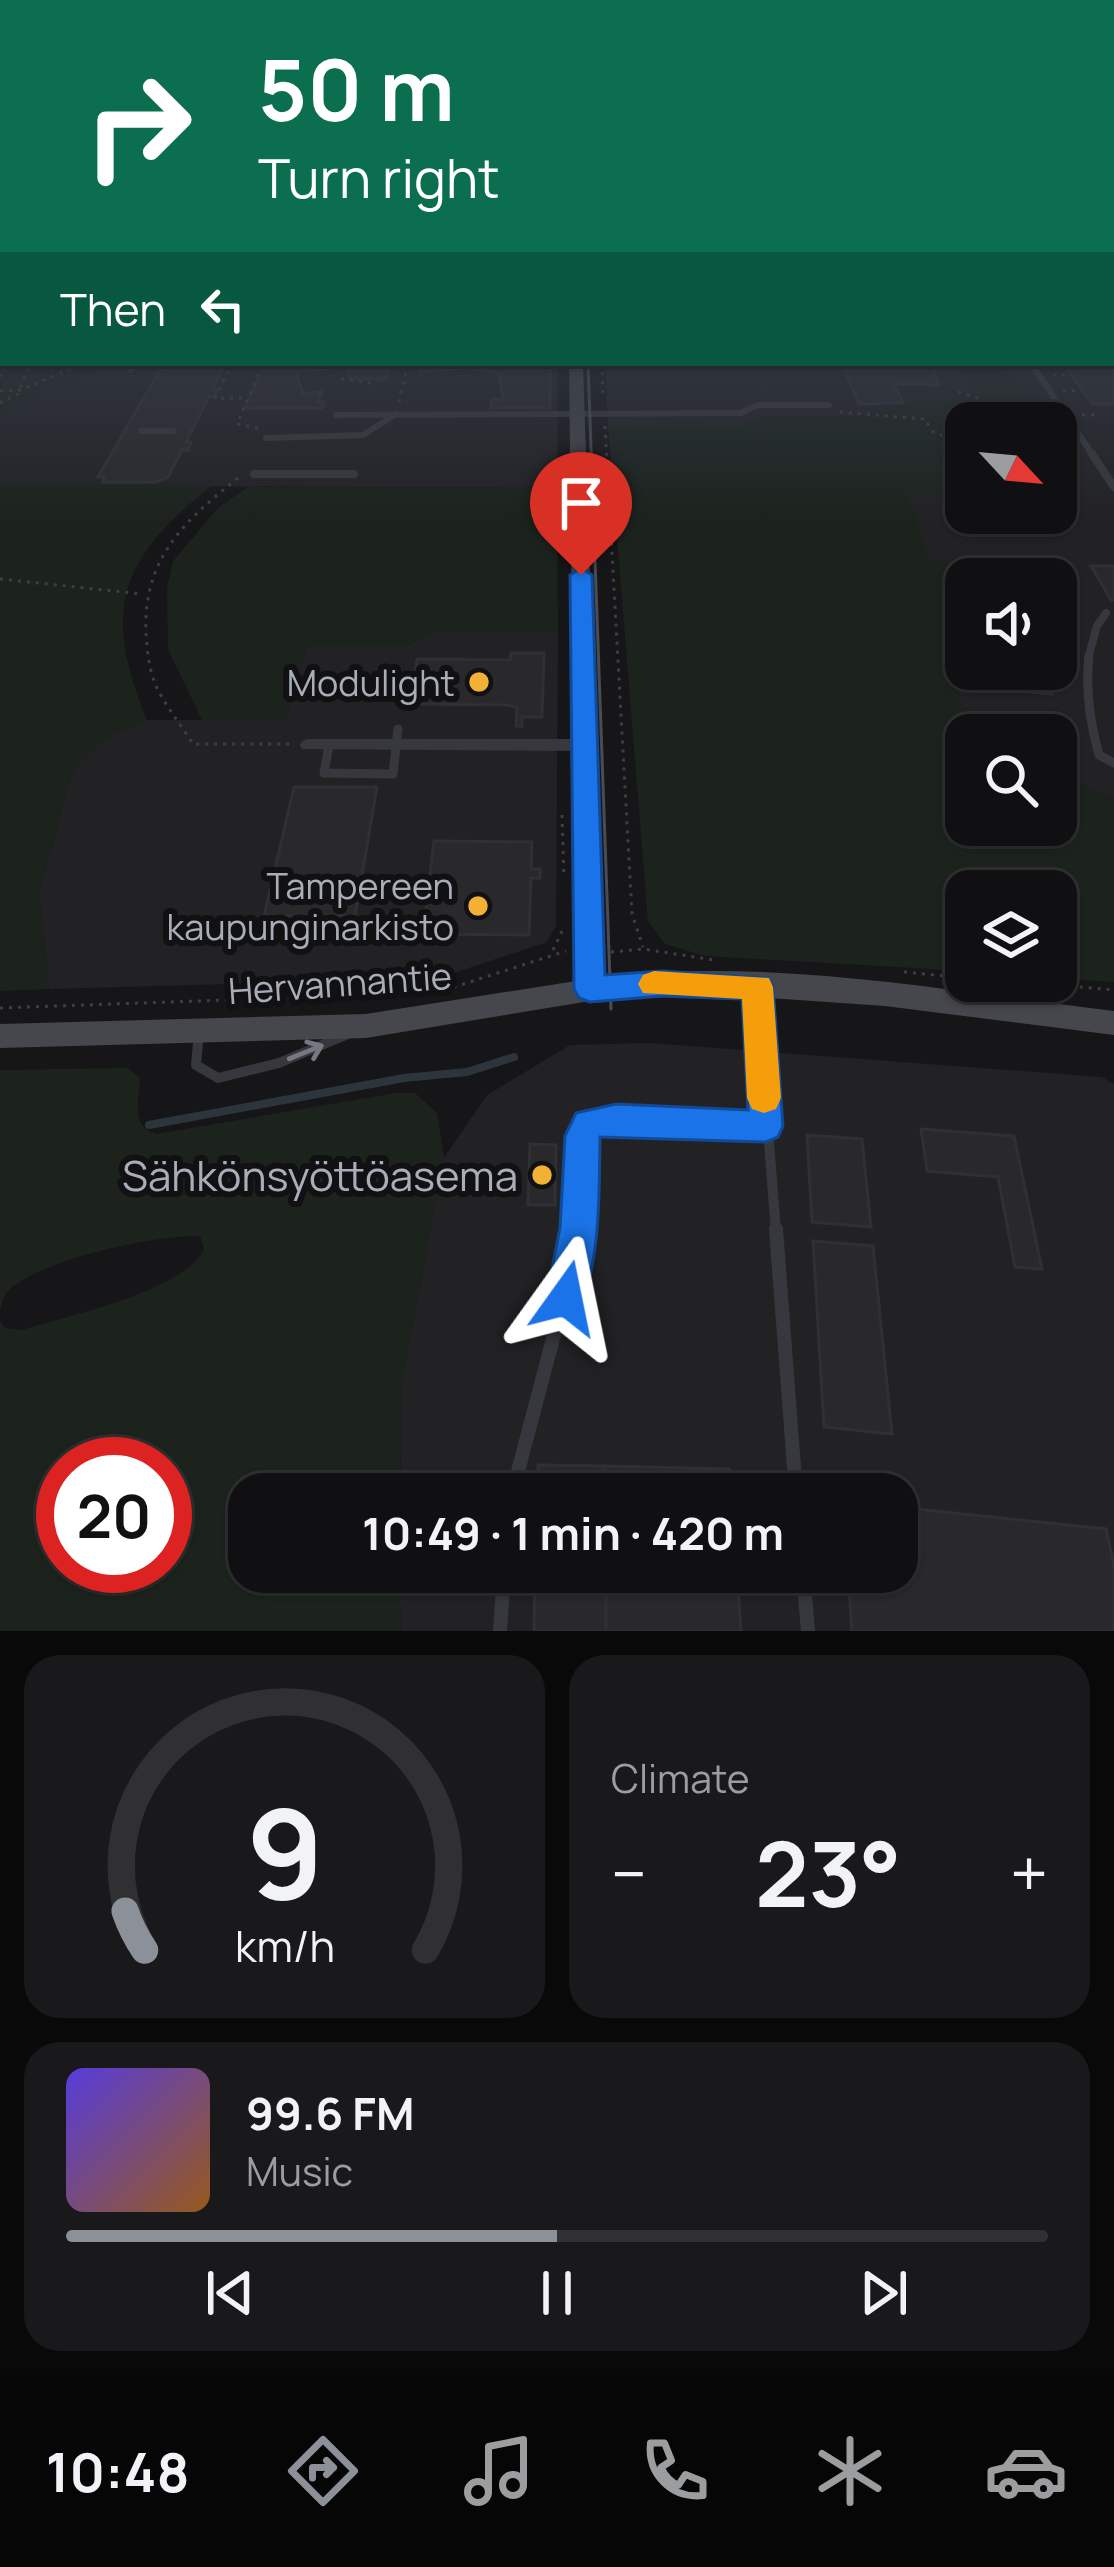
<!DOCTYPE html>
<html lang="en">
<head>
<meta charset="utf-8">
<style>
  :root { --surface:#101012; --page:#19191b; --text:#f1f3f6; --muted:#9c9d9f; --line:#303032; --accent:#8c9099 }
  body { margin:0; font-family:Manrope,sans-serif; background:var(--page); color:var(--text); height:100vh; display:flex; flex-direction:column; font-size:45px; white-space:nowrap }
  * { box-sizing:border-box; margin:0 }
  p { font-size:39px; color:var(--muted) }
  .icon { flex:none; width:66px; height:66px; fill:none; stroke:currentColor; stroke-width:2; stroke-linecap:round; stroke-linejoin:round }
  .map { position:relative; height:1631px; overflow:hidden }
  .panel { display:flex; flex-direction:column; gap:24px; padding:24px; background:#09090a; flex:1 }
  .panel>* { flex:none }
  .top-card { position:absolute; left:0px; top:0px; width:1116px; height:366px; box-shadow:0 3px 9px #0004,0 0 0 3px var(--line); background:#0b6e4f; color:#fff; overflow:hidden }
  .needle { width:78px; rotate:116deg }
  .buttons { position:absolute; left:945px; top:402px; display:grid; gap:24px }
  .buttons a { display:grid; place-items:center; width:132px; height:132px; border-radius:24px; background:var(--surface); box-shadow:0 3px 9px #0004,0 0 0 3px var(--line); font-size:60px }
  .speed { position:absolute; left:36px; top:1437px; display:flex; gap:24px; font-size:60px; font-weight:700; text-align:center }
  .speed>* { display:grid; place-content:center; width:156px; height:156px; border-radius:50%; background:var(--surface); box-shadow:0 3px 9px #0004,0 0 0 3px var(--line); line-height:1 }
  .speed .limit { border:18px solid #d22; background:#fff; color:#111 }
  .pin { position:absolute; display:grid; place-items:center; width:102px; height:102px; color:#fff; margin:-123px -51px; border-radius:50% 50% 50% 0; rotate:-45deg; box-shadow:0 0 12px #0007 }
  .pin .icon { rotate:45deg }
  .me { position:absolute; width:132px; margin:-66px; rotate:12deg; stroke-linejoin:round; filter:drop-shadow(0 0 9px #0008) }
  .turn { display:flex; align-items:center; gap:42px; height:252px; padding:0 60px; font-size:54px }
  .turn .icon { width:156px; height:156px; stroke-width:2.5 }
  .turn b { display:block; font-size:84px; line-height:102px }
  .then { display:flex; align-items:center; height:114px; padding:0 60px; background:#0003; gap:24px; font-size:45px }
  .big { font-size:90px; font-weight:700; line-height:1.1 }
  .panel .widget { flex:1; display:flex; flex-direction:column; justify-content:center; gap:18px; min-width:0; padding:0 42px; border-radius:36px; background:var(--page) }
  .panel .dial { align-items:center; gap:0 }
  .dial svg { height:312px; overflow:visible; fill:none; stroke:var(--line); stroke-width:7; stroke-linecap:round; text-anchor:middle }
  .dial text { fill:var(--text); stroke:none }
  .song { display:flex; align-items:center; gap:36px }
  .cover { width:144px; height:144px; border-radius:18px; background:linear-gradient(135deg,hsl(250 70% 55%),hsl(30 70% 35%)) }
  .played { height:12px; border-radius:6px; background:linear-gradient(90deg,var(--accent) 50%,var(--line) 50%) }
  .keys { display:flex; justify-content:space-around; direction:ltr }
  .heat { display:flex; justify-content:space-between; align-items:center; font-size:66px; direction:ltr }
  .panel .tiles { flex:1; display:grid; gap:24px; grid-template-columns:1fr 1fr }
  .widget:last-child { grid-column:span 2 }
  .trip { position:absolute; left:228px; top:1473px; width:690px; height:120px; border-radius:36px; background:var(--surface); box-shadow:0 3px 9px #0004,0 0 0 3px var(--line); font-weight:700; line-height:120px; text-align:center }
  .dock { display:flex; height:192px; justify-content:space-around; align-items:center; background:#060607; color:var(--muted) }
  .dock .icon { width:84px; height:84px }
  .dock .selected { color:var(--accent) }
  .dock b { font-size:54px; color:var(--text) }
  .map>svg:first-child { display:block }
  .built { fill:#222225; fill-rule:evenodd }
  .green { fill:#1c231d; fill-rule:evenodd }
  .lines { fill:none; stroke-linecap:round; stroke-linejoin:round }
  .stream { stroke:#2c353c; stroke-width:8 }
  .building { fill:#29292c; stroke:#303034; stroke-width:3 }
  .path { stroke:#3d3f44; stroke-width:3; stroke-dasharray:3 6; stroke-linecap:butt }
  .lane-far4 { stroke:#37383d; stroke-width:6 }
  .lane-far3 { stroke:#37383d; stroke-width:8 }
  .lane-far2 { stroke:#37383d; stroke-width:9 }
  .lane-far1 { stroke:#37383d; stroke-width:10 }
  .lane { stroke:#37383d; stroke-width:14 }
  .street { fill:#37383d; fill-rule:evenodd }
  .secondary { fill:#45474d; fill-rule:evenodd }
  .tram { stroke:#4a4c52; stroke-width:3 }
  .oneway { stroke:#757881 }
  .route { fill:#1a73e8; stroke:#114b97; stroke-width:3 }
  .slow { fill:#f59e0b }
  .poi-dot { fill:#f2b134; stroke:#111113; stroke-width:4.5 }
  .labels { text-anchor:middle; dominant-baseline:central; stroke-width:12; stroke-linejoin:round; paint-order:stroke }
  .poi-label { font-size:36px; fill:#a8adb8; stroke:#111113; text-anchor:end }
  .street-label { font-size:36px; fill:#a8adb8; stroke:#111113 }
  .near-poi-label { font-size:42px; fill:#a8adb8; stroke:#111113; text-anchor:end }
</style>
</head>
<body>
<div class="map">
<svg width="1114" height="1631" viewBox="0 0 1114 1631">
  <rect width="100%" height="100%" fill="#161618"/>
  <!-- built -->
  <g class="built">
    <path d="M1114,294v505l-58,-25v-39h-81l-29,-70 -176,-249 -28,10h-134l-3,-63h508zM966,423h90v90h-90zM966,579h90v90h-90z"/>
    <polygon points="116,363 558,363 557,488 0,485 0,413"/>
    <polygon points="435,632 558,632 556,926 547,942 439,978 49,989 39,892 71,776 87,753 113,734 147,720 286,720 307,646 405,646"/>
    <polygon points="650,1043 1102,1077 1114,1084 1114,1631 401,1631 399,1572 897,1572 897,1494 400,1494 402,1379 444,1158 487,1095 570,1045"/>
  </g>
  <!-- green -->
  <g class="green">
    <polygon points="3,313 3,363 116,363 0,413"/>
    <path d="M959,363c46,1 68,21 88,60h-81v70l-58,1 22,66 87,-1 13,20h-64v85l-20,2 30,69h-10v90h90v-51l58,25v183l-58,-4v-87h-90v80l-261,-15 -40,-12 -17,-23 -40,-495h134l28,-10h87l53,-13v-3h67z"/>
    <path d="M0,485l211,1c-91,73 -110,123 -64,234l-34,14 -26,19 -16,23 -32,116 10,97 -49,2z"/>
    <polygon points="248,487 557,488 558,632 435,632 405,646 307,646 286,720 202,720 168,649 167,588 173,561 217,509"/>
    <path d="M128,1068l12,10c-1,24 -10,48 16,56l240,-41h19l22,20 7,45 -42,221 -2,115h-151v78h150l2,59h-401v-310l5,7 17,2c44,-14 163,-39 182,-81l-4,-13c-43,-2 -164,24 -193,56 -4,5 -5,12 -7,18v-240zM63,1464h102v102h-102z"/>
  </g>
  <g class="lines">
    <!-- stream -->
    <polyline class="stream" points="149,1125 404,1078 467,1072 514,1057"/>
  </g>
  <!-- building -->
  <g class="building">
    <polygon points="1113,309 1114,404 1092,404 1063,363 1113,363"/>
    <polygon points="164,363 225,363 212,390 217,390 214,396 209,396 186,442 191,442 188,450 182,450 168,477 156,482 103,482 105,477 98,477"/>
    <polygon points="265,363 390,363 386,380 350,378 346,367 296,372 303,394 322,391 318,402 324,402 322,408 245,408"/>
    <polygon points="422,363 550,363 550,408 491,408 492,399 503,399 499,373 466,368 420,372"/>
    <polygon points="842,363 931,363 939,385 894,384 903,403 859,404"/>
    <polygon points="1091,566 1114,566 1114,600 1111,600"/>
    <polygon points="511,653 544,653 542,717 522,717 522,726 516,726 517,707 507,705 411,704 417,659 510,660"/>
    <polygon points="984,669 1048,675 1052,694 986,687"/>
    <polygon points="294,787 377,787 355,916 264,916"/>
    <polygon points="434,841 532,842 531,869 540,869 540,878 531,878 529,935 423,934"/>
    <polygon points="921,1129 1014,1136 1042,1269 1015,1267 998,1177 927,1171"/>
    <polygon points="807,1135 862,1139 871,1227 812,1222"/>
    <polygon points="530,1144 556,1145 555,1205 528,1205"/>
    <polygon points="813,1241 873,1246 892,1434 824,1427"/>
    <polygon points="538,1465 605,1466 605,1494 538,1494"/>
    <polygon points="605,1466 729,1469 731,1494 605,1494"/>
    <polygon points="897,1507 1106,1529 1114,1565 1114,1631 852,1631 848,1572 897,1572"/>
    <polygon points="535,1572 606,1572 606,1631 534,1631"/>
    <polygon points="606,1572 737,1572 741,1631 606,1631"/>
  </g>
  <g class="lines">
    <!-- path -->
    <g class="path">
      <polyline points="0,347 0,377"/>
      <polyline points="232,363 215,398 247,398"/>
      <polyline points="602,363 603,399"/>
      <polyline points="931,363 944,364"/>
      <polyline points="2,365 18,363"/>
      <polyline points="1053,375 1068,375"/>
      <polyline points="341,379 371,383"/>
      <polyline points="0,391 21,390 84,363"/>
      <polyline points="1063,391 1078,390"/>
      <polyline points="958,392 1016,410 1046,411"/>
      <polyline points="399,402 408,363"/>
      <polyline points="0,403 18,394 30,363"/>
      <polyline points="840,412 925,419 932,431 966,445"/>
      <polyline points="1082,415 1100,415"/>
      <polyline points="605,426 632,914 643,947"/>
      <polyline points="258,428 237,424 263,363"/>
      <polyline points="1056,451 1072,451"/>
      <path d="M238,478c-54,43 -95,81 -92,154 1,19 3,39 11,56 10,20 24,37 36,56h101"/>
      <polyline points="1025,513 1036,534"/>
      <polyline points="0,579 142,594"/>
      <polyline points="562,815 564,877"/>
      <polyline points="553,950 564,927"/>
      <polyline points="611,952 643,949 714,960"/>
      <polyline points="904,972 966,978"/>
      <polyline points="1008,981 1114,990"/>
      <polyline points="445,990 566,951"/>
      <polyline points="0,1008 424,993"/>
    </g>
    <!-- lane-far4 -->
    <g class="lane-far4">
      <polyline points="1011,363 1033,365"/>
      <polyline points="1031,363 1094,457"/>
      <polyline points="131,370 139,363"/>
      <polyline points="336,415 741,413 758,405 829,405"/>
      <polyline points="141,431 174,431"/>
      <polyline points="266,438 363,435 396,414"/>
    </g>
    <!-- lane-far3 -->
    <g class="lane-far3">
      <polyline points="1092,454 1114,487"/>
      <polyline points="254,474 354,474"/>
      <polyline points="1088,659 1097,626 1106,613"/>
    </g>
    <!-- lane-far2 -->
    <g class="lane-far2">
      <path d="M1089,656c-4,34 1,67 10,99l15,8"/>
      <polyline points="329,745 324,773 393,774 398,729"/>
    </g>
    <!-- lane-far1 -->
    <g class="lane-far1">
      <polyline points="757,987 776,1232"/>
      <polyline points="199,1032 196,1065 218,1078 279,1063 348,1034"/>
      <polyline points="577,1232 585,1129 593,1121 766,1126"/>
    </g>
    <!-- lane -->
    <g class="lane">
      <polyline points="776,1229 796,1494"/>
      <polyline points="512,1494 575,1255 577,1229"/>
      <polyline points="803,1572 808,1631"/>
      <polyline points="500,1631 504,1572"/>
    </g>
    <!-- street -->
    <polygon class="street" points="308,739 584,739 592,745 584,751 302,749 300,745 302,741"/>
    <!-- secondary -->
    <path class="secondary" d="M569,363h14l20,614c170,-20 343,14 511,34v24l-229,-29 -173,-12 -128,8 -218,36 -366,10v-24l366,-10 210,-33z"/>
    <!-- tram -->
    <polyline class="tram" points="588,363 611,1009"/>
  </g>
  <!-- one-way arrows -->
  <defs><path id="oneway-shaft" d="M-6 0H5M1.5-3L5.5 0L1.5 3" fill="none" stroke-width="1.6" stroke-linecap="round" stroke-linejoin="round" transform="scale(3)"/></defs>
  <use class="oneway" href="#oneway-shaft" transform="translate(306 1052) rotate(-22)"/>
  <!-- sky -->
  <linearGradient id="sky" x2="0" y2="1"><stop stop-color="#0c0c0d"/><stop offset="0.56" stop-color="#363c48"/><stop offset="1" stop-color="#363c48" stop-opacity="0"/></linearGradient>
  <rect width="1114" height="522" fill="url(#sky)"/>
  <!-- route -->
  <path class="route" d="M581,568l11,7 13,400 57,-4 107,7 4,9 10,139 -5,11 -12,5 -166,-5c-1,57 1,121 -21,174l-13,6 -14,-6 -6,-13 14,-70 5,-92 11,-23 40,-9 132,6 -6,-111 -80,-3 -72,6 -11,-4 -5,-9 -4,-414z"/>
  <!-- slow -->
  <polygon class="slow" points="654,971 769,978 773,987 781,1098 776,1109 764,1113 752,1109 747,1098 742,999 643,993 638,984 643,975"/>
  <!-- markers -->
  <g class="poi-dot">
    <circle cx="479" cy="682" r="12"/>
    <circle cx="478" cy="906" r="12"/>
    <circle cx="542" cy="1175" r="12"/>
  </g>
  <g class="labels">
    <!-- poi labels -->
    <g class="poi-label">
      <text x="455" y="682">Modulight</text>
      <text x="454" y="885">Tampereen<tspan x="454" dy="41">kaupunginarkisto</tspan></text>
    </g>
    <!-- street labels -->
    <g class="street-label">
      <text transform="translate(340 983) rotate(-4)">Hervannantie</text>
    </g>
    <!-- near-poi labels -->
    <g class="near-poi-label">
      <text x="518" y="1175">Sähkönsyöttöasema</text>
    </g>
  </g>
</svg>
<div class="buttons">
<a><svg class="needle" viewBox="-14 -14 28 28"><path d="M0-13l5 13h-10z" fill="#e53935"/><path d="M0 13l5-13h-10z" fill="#9c9d9f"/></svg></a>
<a><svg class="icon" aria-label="sound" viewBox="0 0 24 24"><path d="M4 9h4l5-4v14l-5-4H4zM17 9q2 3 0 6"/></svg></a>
<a><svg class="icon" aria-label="search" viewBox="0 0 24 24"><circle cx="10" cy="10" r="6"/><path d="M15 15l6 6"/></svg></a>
<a><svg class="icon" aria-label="layers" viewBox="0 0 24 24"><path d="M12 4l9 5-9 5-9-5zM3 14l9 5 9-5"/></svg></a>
</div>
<div class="speed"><div class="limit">20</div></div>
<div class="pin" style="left:581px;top:575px;background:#d93025"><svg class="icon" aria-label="arrive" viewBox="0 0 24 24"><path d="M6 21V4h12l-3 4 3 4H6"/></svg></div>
<svg class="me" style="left:566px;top:1298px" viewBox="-20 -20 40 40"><path d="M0-17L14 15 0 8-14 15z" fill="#1a73e8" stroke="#fff" stroke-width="4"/></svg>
<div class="trip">10:49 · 1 min · 420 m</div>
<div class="top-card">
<div class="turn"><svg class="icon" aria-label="right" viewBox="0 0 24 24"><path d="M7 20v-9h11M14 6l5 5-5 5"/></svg><div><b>50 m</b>Turn right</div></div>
<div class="then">Then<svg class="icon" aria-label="left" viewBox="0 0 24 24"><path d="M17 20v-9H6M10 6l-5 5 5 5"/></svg></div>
</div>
</div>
<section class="panel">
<div class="tiles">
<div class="widget dial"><svg viewBox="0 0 100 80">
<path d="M14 69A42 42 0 1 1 86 69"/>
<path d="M14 69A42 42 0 0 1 9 59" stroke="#8c9099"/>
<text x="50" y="56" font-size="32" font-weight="700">9</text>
<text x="50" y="72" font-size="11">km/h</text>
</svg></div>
<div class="widget"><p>Climate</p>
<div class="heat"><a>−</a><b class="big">23°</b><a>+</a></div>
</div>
<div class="widget">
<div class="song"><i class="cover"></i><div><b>99.6 FM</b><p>Music</p></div></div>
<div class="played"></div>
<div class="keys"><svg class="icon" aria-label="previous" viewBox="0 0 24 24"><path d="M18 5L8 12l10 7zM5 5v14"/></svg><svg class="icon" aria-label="pause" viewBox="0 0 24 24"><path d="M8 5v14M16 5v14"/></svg><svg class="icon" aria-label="next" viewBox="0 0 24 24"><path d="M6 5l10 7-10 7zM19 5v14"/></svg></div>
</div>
</div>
</section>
<nav class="dock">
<b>10:48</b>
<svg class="icon selected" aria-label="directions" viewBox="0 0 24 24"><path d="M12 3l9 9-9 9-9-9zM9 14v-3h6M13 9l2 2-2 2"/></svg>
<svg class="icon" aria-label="music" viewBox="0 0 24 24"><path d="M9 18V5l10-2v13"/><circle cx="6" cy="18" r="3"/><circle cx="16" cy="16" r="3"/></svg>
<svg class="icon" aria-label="phone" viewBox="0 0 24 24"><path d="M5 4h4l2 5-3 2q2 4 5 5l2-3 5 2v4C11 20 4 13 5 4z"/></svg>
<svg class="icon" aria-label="climate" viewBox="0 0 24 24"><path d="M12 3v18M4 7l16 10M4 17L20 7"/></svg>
<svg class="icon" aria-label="car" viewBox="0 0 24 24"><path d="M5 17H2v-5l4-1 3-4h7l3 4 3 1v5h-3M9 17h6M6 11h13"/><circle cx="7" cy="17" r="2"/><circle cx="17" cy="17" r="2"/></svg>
</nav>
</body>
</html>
